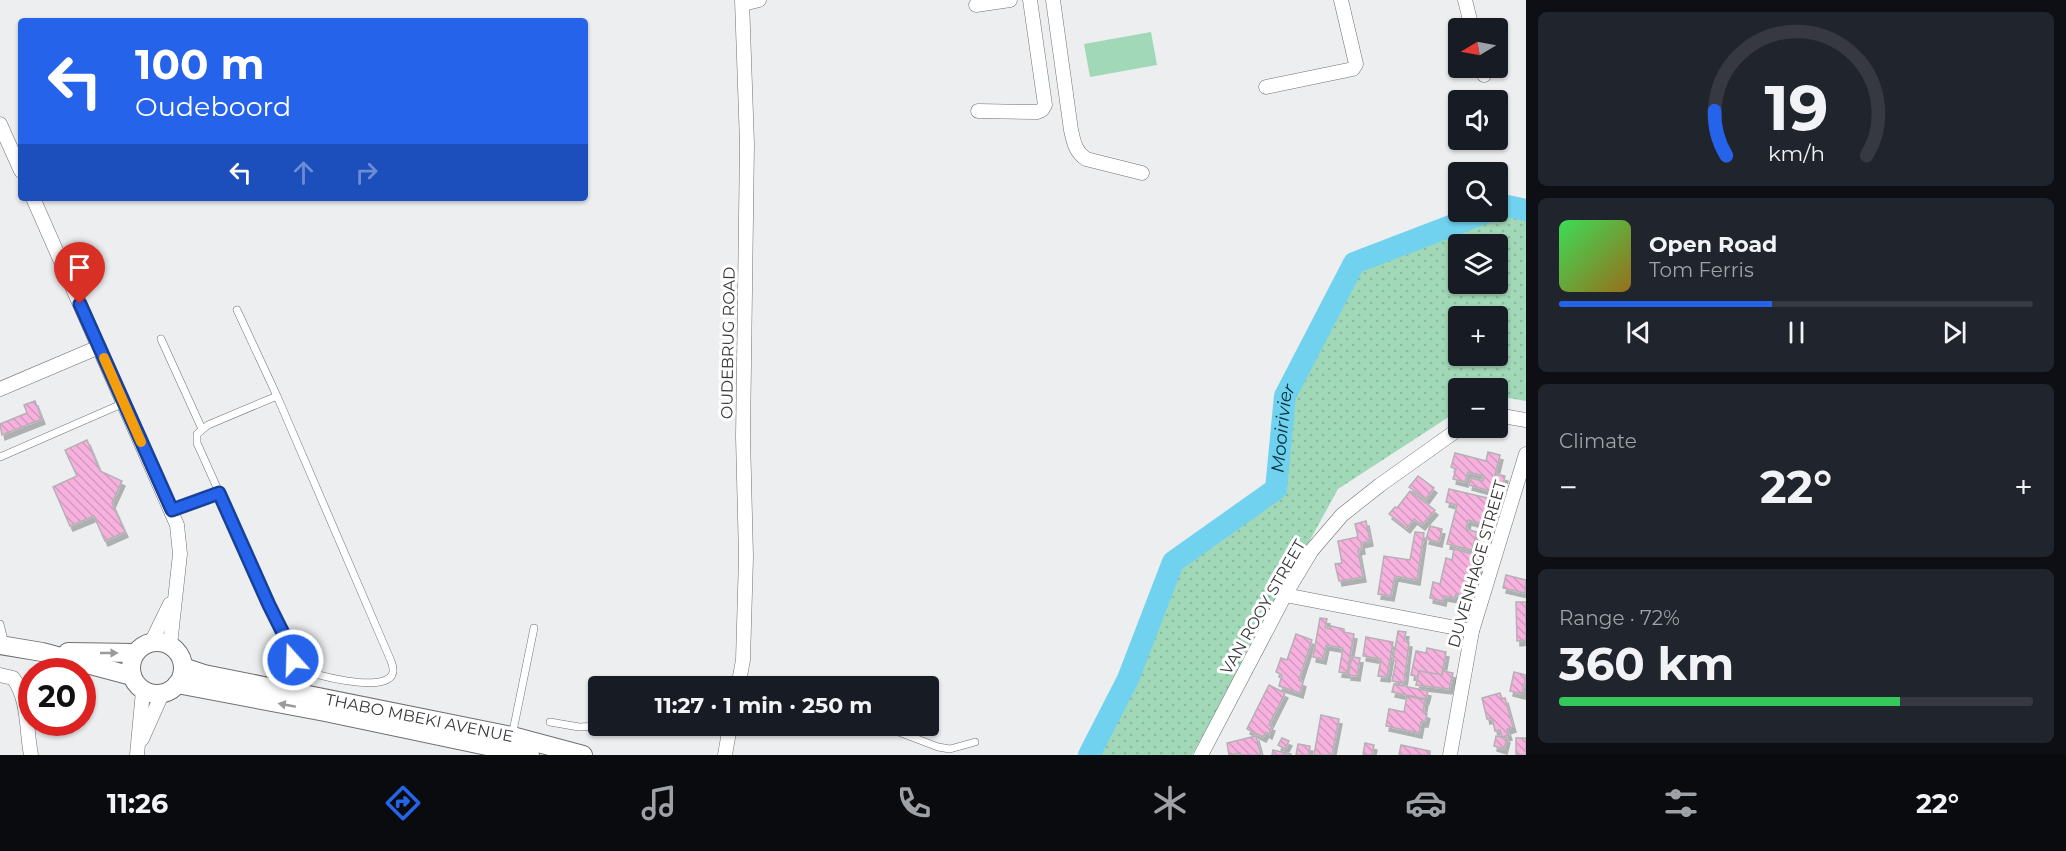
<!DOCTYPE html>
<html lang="en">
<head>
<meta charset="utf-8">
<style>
  :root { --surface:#171b24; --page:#20242c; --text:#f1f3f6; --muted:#9ea1a6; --line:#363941; --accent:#2563eb }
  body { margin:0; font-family:Montserrat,sans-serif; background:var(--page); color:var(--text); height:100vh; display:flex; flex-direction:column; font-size:22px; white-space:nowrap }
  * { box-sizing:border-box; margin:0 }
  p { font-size:20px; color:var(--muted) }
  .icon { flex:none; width:33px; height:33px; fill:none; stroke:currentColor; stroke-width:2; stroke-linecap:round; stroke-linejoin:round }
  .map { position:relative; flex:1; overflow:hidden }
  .sheet { display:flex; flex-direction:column; gap:12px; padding:12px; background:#0d0f14; width:540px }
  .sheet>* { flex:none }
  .top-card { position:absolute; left:18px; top:18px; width:570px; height:183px; border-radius:6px; box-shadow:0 2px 4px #0004; background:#2563eb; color:#fff; overflow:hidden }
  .needle { width:39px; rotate:260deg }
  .buttons { position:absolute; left:1448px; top:18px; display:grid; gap:12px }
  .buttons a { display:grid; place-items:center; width:60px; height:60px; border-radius:6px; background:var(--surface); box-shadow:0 2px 4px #0004; font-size:30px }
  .speed { position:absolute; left:18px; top:658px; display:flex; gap:12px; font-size:30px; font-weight:700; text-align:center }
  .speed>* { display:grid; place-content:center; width:78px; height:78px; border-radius:50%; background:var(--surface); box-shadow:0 2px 4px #0004; line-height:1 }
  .speed .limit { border:9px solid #d22; background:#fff; color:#111 }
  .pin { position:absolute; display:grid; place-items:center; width:51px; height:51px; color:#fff; margin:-62px -26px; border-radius:50% 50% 50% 0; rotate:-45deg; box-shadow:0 0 6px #0007 }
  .pin .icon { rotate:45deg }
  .me { position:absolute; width:66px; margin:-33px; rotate:340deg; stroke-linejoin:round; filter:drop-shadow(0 0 4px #0008) }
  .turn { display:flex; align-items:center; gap:21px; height:126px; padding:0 18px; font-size:27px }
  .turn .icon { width:78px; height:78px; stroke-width:2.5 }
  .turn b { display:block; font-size:42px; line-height:51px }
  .lanes { display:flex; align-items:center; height:57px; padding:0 18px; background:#0003; justify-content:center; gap:30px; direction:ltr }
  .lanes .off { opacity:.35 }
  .big { font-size:45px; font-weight:700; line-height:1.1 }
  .sheet .widget { flex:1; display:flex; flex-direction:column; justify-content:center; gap:9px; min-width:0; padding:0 21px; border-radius:9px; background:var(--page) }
  .sheet .dial { align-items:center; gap:0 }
  .dial svg { height:156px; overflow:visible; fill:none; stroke:var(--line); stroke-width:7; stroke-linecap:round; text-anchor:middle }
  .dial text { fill:var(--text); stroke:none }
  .song { display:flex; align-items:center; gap:18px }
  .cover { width:72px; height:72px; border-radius:9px; background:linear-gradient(135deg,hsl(130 70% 55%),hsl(40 70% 35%)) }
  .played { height:6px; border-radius:3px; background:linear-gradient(90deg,var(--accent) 45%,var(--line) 45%) }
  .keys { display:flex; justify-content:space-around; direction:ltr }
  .heat { display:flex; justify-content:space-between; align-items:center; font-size:33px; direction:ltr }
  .charge { height:9px; border-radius:4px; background:linear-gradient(90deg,#34c759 72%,var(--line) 0) }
  .trip { position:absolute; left:588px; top:676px; width:351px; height:60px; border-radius:6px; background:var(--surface); box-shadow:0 2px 4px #0004; font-weight:700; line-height:60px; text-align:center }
  .menu { display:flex; height:96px; justify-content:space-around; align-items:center; background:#090b0e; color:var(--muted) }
  .menu .icon { width:42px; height:42px }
  .menu .selected { color:var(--accent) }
  .menu b { font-size:27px; color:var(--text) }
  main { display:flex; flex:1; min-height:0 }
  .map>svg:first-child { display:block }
  .park { fill:url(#park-dots); fill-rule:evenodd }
  .pitch { fill:#a1d8b8 }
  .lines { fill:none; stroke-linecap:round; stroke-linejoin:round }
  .river { stroke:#70d2ef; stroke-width:22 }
  .building { fill:url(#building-back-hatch); stroke:#b4b1b3; stroke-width:1.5; filter:url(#shadow) }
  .lane-casing { stroke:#6f7072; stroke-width:8 }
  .street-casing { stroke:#6f7072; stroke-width:15 }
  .secondary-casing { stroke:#6f7072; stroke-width:20 }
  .lane { stroke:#fff; stroke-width:7 }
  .street { stroke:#fff; stroke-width:14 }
  .secondary { stroke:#fff; stroke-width:18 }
  .oneway { fill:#9b9b9c }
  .route-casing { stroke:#184099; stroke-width:15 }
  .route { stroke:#2563eb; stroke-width:10 }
  .slow { stroke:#f59e0b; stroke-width:10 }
  .labels { text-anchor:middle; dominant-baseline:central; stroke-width:6; stroke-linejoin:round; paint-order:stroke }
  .street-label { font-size:16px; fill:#373738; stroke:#fff }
  .water-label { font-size:18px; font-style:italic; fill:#00303c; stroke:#fff }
</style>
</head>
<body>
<main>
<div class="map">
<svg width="1526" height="755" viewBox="0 0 1526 755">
  <defs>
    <pattern id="park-dots" width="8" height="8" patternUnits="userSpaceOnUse" patternTransform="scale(1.5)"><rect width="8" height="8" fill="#a1d8b8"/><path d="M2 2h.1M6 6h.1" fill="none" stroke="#8bba9f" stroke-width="1.8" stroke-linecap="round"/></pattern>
    <pattern id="building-back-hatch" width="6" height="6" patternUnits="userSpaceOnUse" patternTransform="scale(1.5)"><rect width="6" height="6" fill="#f7b1df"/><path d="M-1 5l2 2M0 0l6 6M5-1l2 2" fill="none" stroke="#d499c0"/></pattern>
    <filter id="shadow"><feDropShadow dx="3" dy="5" stdDeviation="0" flood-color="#0004"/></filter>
  </defs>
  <rect width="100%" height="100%" fill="#eceef0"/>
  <!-- park -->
  <path class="park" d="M1503,205l23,5v191l-29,-5v-8h-39v23l-120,78 -146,266h-103l38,-76 46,-117 103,-73 9,-93 69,-133 133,-51h10v-5zM1458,244h39v40h-39zM1458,316h39v40h-39z"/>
  <!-- pitch -->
  <polygon class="pitch" points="1151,32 1157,65 1090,77 1084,44"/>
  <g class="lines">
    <!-- river -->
    <g class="river">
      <polyline points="1497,207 1503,205 1526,210"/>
      <path id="s1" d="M1089,755l39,-76 45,-117 103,-73 9,-93 69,-133 133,-51"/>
    </g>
  </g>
  <!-- building -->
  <g class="building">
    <polygon points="35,401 42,419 2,435 0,424 27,413 24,405"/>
    <polygon points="87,440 100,471 122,481 112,503 125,532 105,541 94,516 70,526 53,487 77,476 65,450"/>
    <polygon points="1488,452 1500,455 1491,491 1469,485 1471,478 1483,481 1484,476 1468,472 1465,482 1453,479 1456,469 1451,467 1455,453 1486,461"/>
    <polygon points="1496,474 1505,476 1501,493 1492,491"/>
    <polygon points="1418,476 1434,488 1426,499 1409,487"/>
    <polygon points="1449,489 1492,499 1486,525 1468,520 1466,529 1477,532 1472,550 1447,544 1457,505 1446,502"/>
    <polygon points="1410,491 1435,510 1422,525 1414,519 1407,528 1389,514 1395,507 1397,508"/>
    <polygon points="1366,521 1370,541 1361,543 1362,549 1358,550 1363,577 1339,581 1335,564 1342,563 1338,541 1358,537 1355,524"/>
    <polygon points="1430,526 1442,529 1439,542 1426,539"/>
    <polygon points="1415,532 1424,533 1417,580 1395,576 1391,596 1378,594 1384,556 1410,560"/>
    <polygon points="1454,549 1484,557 1479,577 1466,574 1465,580 1471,581 1467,596 1456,594 1455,598 1444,596 1443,601 1430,598 1433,582 1440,584 1446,558 1452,560"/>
    <polygon points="1506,575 1526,580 1525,593 1503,588"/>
    <polygon points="1516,602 1526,602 1526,640 1517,641"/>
    <polygon points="1320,618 1327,619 1325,628 1330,629 1331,626 1344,629 1344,632 1354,634 1347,673 1339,672 1343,648 1326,645 1323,659 1313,657"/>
    <polygon points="1398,631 1406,632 1404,641 1409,642 1404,683 1392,681 1396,661 1393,660"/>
    <polygon points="1296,634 1312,640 1299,680 1303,682 1300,693 1279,686 1282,675 1276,672 1281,658 1287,660"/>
    <polygon points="1366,637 1393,642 1387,677 1378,676 1381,659 1363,656"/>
    <polygon points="1427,648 1446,652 1442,675 1419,671 1418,677 1411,675 1416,651 1426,653"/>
    <polygon points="1352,657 1360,658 1357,676 1348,675"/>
    <polygon points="1419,671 1442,675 1443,671 1453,673 1449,689 1416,685"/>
    <polygon points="1514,672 1526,675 1522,694 1510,691"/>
    <polygon points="1394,684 1428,691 1426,699 1392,692"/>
    <polygon points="1269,685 1285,693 1269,725 1272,726 1269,734 1266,732 1263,737 1247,729"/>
    <polygon points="1500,693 1502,699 1505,698 1513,727 1507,729 1509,735 1502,737 1500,730 1495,731 1492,718 1487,719 1482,698"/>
    <polygon points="1407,696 1425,700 1423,712 1427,714 1425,722 1421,722 1419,733 1386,726 1389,709 1404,712"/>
    <polygon points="1321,715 1339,719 1332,755 1314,755"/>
    <polygon points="1256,736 1261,755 1240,755 1240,753 1229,755 1227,743"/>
    <polygon points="1496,736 1507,738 1504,749 1494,746"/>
    <polygon points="1282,738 1289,741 1285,749 1278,745"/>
    <rect x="1516" y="738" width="10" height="17"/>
    <polygon points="1365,743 1374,745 1372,755 1363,755"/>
    <polygon points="1298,744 1310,746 1309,755 1296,755"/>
    <polygon points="1401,745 1430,751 1430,755 1399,755"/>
    <polygon points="1273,750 1291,754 1291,755 1272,755"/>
  </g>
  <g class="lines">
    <!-- lane casing -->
    <g class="lane-casing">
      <g id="lane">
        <path d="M237,310l40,86 114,265c2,5 3,10 1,14 -10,18 -79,0 -94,-7l-101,-225v-9l11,-9 69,-29"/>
        <polyline points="161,339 202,429"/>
        <polyline points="0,457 124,403"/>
        <polyline points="172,510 219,493"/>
        <polyline points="0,624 5,644"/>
        <polyline points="550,722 579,727 600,726"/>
        <polyline points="883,726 938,747 950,749 975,742"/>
        <polyline points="512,736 534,628"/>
      </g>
    </g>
    <!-- street casing -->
    <g class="street-casing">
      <g id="street">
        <path d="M1053,0l18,130c3,13 4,21 15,29l56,14"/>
        <polyline points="1465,0 1472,28"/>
        <polyline points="743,4 759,0"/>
        <polyline points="976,5 1010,0"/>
        <polyline points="1482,68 1484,75"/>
        <polyline points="1266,87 1353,69 1356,64 1341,0"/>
        <polyline points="978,111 1037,112 1042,110 1045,105 1030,0"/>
        <polyline points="0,124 21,171"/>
        <polyline points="33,198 177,525 180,554 170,645"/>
        <polyline points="0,389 99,347"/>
        <polyline points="1497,415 1526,420"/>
        <polyline points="1285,595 1472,631"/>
        <polyline points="152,641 170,604"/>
        <path d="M0,675l13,3c16,21 13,52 18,77"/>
        <polyline points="738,687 743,660 746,557 743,437 747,144 742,0"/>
        <polyline points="142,739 162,694"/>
        <polyline points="137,755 143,691"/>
        <polyline points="725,755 730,726"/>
        <polyline points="1201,755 1285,595 1312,550 1342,515 1380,485 1460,428"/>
        <polyline points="1450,755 1472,631 1526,454"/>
      </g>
    </g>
    <!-- secondary casing -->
    <g class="secondary-casing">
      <g id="secondary">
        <circle cx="157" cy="668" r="26"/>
        <polyline points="0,645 42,652 132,676"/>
        <polyline points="68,652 135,653"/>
        <path id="s2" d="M183,667l21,7 308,62 71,19"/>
        <polyline points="177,684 325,712 530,755"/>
      </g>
    </g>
    <!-- lane -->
    <use href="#lane" class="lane"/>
    <!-- street -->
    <use href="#street" class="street"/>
    <!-- secondary -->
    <use href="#secondary" class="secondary"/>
  </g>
  <!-- one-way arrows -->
  <defs><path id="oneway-solid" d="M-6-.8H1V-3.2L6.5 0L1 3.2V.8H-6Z" transform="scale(1.5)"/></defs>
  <g class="oneway">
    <use href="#oneway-solid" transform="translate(109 653)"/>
    <use href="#oneway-solid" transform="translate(287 705) rotate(-169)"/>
  </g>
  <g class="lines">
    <!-- route casing -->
    <g class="route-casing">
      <polyline id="route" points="80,304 172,510 219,493 269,605 289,645 293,660"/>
    </g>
    <!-- route -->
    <use href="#route" class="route"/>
    <!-- slow -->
    <polyline class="slow" points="104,358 141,442"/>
  </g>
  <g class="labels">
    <!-- street labels -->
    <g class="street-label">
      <text transform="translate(728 343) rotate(-89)">OUDEBRUG ROAD</text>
      <text transform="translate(1477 564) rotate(-74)">DUVENHAGE STREET</text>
      <text transform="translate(1263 607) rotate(-60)">VAN ROOY STREET</text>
      <text stroke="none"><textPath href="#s2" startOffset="242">THABO MBEKI AVENUE</textPath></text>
    </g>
    <!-- water labels -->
    <g class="water-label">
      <text stroke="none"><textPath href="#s1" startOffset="398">Mooirivier</textPath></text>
    </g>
  </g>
</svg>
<div class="buttons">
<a><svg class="needle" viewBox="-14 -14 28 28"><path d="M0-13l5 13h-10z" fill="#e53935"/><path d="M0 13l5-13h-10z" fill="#9ea1a6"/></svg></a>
<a><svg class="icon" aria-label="sound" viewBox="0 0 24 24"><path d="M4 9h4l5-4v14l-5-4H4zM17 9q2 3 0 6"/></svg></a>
<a><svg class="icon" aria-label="search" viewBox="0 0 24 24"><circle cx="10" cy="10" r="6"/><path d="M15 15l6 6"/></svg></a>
<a><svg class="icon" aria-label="layers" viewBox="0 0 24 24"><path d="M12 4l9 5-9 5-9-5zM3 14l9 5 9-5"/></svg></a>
<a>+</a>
<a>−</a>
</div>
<div class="speed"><div class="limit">20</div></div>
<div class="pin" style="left:80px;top:304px;background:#d93025"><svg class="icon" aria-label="arrive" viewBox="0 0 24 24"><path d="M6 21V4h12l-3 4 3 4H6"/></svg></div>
<svg class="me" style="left:293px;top:660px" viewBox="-20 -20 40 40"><circle r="17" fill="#2563eb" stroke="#fff" stroke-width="3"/><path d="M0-11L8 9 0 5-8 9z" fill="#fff"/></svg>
<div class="trip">11:27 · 1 min · 250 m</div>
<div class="top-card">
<div class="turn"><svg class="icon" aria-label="left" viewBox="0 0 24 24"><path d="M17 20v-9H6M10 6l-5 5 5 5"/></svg><div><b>100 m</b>Oudeboord</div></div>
<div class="lanes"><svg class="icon" aria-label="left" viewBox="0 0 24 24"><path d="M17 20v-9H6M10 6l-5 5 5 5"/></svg><svg class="icon off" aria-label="ahead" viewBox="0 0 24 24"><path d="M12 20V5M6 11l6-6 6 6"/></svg><svg class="icon off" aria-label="right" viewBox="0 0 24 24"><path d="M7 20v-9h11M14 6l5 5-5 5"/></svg></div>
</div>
</div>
<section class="sheet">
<div class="widget dial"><svg viewBox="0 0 100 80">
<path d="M14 69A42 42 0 1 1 86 69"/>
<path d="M14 69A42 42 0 0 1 8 46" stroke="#2563eb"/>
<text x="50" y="56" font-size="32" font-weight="700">19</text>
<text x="50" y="72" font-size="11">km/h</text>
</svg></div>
<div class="widget">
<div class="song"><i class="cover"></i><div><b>Open Road</b><p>Tom Ferris</p></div></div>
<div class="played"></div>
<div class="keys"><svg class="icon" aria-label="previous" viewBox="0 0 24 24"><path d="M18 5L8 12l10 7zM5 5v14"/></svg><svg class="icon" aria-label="pause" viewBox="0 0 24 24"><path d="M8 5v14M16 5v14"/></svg><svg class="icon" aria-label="next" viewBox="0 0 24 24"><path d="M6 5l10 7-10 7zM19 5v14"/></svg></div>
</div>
<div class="widget"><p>Climate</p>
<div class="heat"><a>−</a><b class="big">22°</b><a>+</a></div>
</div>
<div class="widget"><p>Range · 72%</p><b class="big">360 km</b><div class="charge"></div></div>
</section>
</main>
<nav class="menu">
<b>11:26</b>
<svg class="icon selected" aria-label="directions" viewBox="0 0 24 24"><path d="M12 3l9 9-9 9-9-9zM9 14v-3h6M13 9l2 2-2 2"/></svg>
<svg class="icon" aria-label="music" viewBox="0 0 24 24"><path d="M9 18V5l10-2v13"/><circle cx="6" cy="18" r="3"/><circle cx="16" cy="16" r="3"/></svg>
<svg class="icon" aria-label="phone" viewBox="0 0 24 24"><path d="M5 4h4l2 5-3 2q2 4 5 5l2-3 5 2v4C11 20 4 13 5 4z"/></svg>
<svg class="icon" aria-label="climate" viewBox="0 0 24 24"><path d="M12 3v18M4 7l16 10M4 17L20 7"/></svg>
<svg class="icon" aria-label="car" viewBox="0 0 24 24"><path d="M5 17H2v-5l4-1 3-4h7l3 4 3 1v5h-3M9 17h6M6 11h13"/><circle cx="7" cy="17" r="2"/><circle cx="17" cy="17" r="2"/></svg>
<svg class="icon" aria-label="filters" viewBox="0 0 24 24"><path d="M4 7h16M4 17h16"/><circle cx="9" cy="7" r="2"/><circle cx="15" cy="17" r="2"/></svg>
<b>22°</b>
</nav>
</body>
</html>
